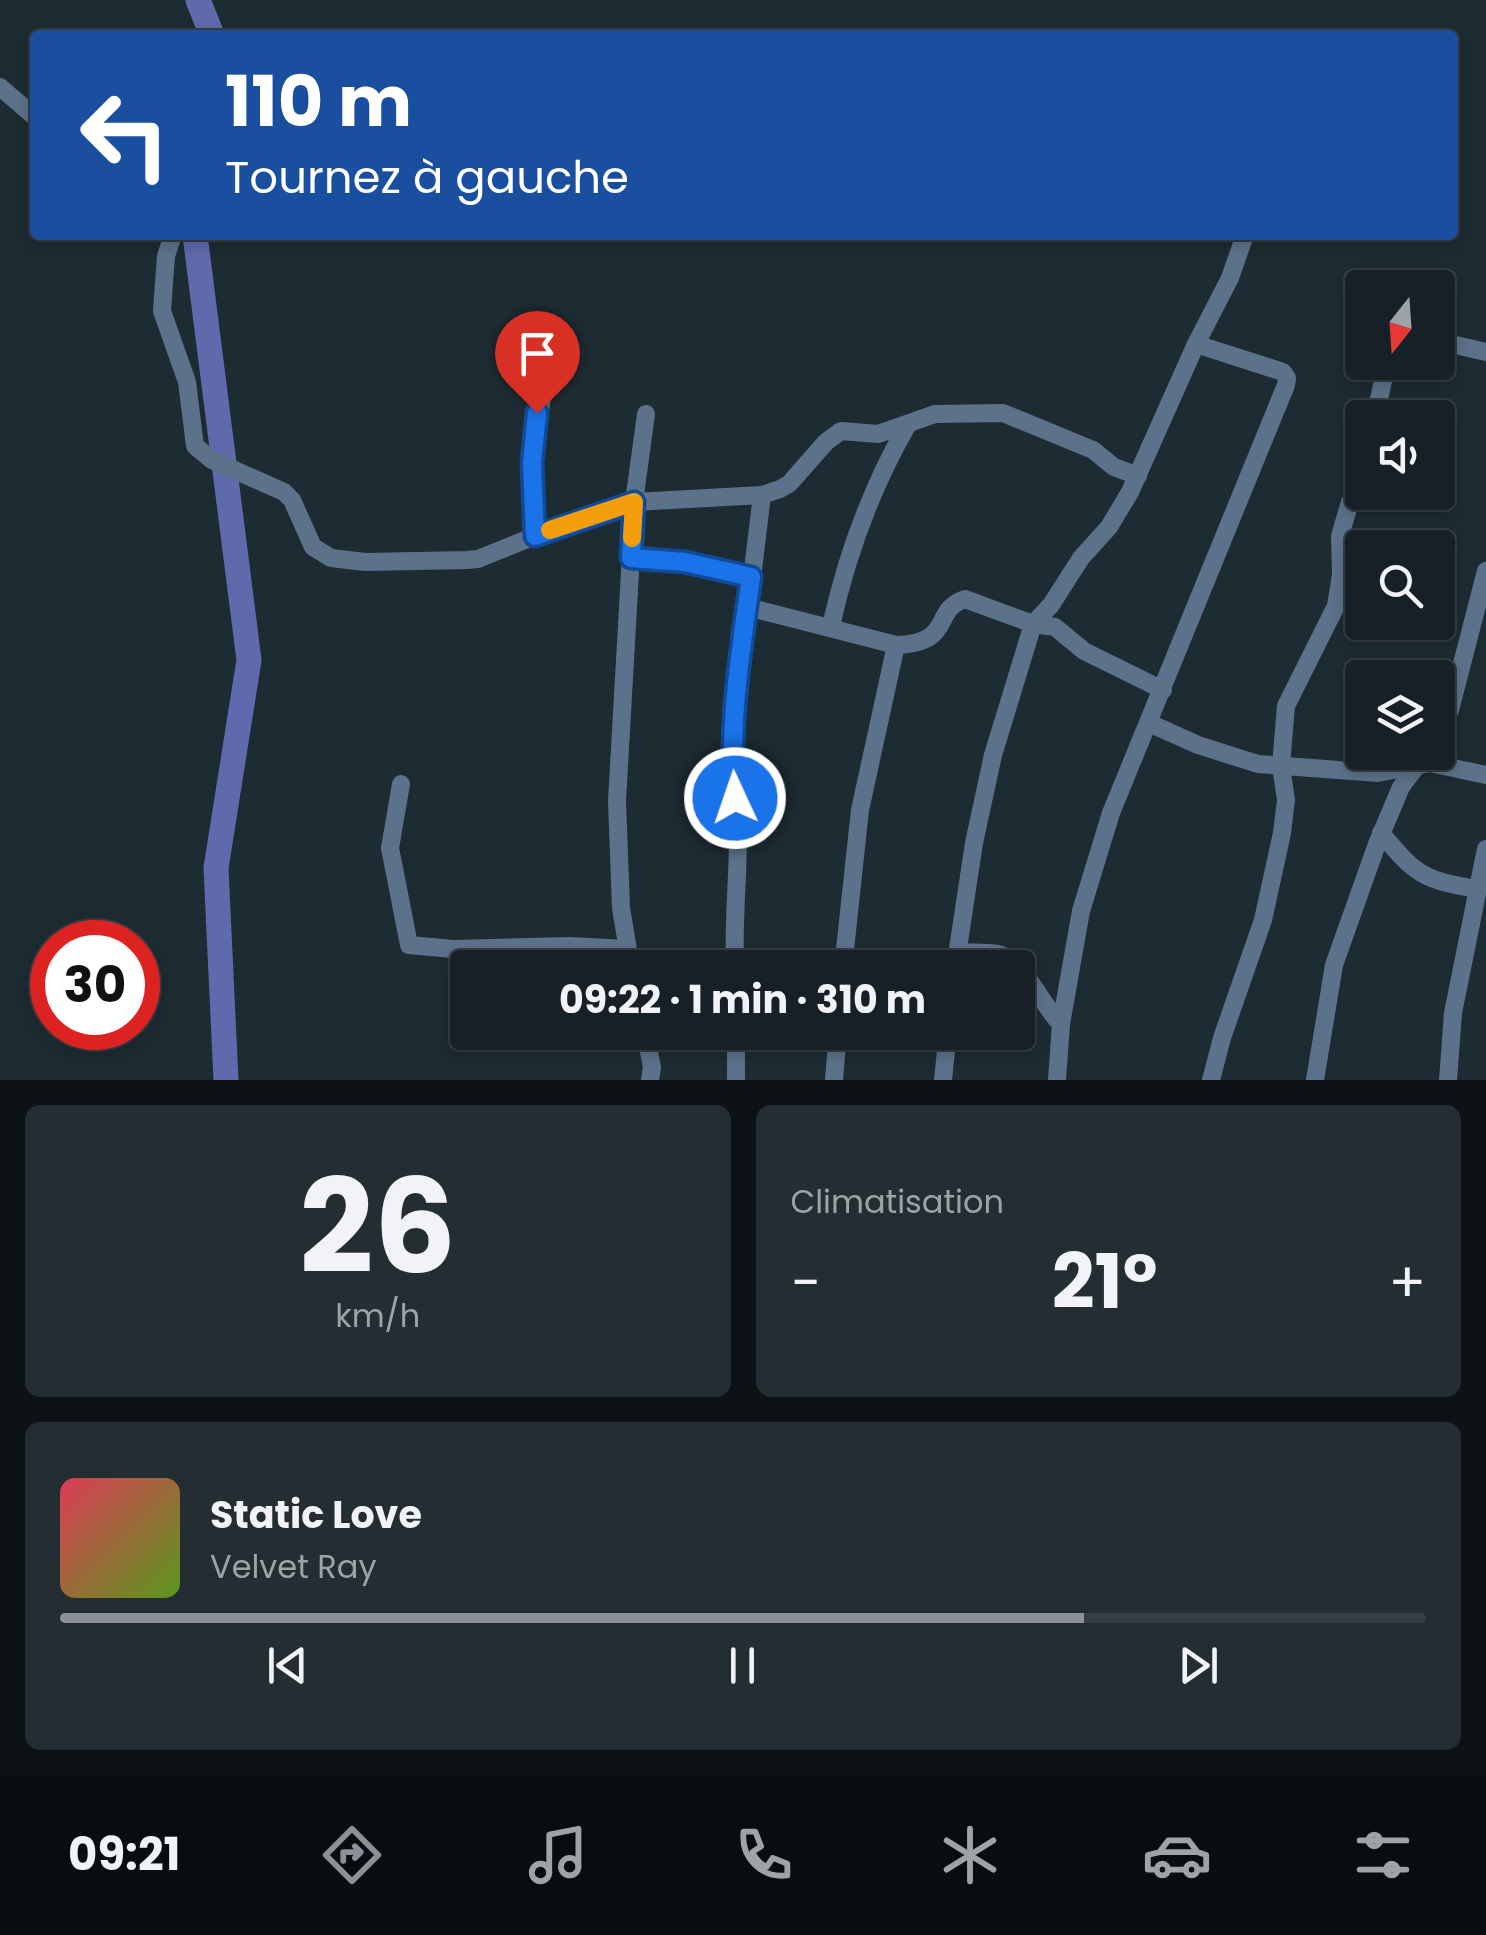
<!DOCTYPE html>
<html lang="fr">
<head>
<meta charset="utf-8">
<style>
  :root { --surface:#162026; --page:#232d32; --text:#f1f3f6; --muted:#9ea3a7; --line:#353e43; --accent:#8c9099 }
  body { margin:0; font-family:Poppins,sans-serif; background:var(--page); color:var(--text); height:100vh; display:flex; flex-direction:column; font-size:38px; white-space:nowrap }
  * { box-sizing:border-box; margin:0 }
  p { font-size:32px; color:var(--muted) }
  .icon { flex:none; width:55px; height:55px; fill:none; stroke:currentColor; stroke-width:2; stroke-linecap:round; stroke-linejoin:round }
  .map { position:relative; height:1080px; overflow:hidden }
  .details { display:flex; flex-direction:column; gap:25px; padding:25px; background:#0c1215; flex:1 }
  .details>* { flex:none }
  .hud { position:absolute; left:30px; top:30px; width:1428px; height:210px; border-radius:10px; box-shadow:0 5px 15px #0003,0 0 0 2px var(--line); background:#1a4fa0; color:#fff; overflow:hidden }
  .needle { width:65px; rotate:197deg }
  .tools { position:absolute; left:1345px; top:270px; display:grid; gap:20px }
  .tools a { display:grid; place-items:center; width:110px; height:110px; border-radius:10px; background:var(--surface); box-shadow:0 5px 15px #0003,0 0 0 2px var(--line); font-size:50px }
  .speed { position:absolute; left:30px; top:920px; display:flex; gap:20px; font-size:50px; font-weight:700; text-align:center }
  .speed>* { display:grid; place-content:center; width:130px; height:130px; border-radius:50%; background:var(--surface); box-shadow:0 5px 15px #0003,0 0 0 2px var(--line); line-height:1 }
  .speed .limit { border:15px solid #d22; background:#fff; color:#111 }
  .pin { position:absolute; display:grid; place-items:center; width:85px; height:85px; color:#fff; margin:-102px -42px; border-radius:50% 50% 50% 0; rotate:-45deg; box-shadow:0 0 10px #0007 }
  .pin .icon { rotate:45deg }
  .me { position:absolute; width:110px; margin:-55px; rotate:357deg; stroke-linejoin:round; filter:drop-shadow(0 0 8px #0008) }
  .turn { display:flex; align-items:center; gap:35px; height:210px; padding:0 30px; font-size:45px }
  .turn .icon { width:130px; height:130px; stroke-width:2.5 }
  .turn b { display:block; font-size:70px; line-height:85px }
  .big { font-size:75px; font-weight:700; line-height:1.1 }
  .details .tile { flex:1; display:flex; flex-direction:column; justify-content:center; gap:15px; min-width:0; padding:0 35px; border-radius:15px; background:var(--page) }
  .details .dial { align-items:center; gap:0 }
  .dial b { font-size:130px; line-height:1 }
  .song { display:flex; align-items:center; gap:30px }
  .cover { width:120px; height:120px; border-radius:15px; background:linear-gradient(135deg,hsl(350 70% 55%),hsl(90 70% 35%)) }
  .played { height:10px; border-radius:5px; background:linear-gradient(90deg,var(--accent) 75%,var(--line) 75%) }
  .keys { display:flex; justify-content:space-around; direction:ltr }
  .heat { display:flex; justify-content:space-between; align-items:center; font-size:55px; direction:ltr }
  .details .tiles { flex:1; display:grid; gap:25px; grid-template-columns:1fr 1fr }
  .tile:last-child { grid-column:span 2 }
  .trip { position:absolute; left:450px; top:950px; width:585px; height:100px; border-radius:10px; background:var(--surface); box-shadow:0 5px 15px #0003,0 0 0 2px var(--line); font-weight:700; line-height:100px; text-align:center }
  .tabs { display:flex; height:160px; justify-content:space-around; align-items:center; background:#090d0f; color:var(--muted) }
  .tabs .icon { width:70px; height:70px }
  .tabs .active { color:var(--accent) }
  .tabs b { font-size:45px; color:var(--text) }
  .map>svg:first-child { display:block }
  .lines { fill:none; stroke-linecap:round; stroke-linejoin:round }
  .river { stroke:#5e6aab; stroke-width:25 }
  .minor { stroke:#5c728a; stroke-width:18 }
  .route-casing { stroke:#114b97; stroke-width:25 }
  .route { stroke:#1a73e8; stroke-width:18 }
  .slow { stroke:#f59e0b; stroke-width:18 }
</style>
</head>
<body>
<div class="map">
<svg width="1486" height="1080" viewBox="0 0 1486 1080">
  <rect width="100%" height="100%" fill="#1d2b32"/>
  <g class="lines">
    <!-- river -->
    <g class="river">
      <polyline points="198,0 212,35"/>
      <polyline points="195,235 249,660 216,868 226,1080"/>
    </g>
    <!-- minor -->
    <g class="minor">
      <polyline points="0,87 35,117"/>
      <polyline points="173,235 166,256 162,311 187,382 195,446 212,460 284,492 292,500 313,547 331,558 365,562 467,560 478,559 535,536 634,502 762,495 780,489 789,484 826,442 841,431 878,434 935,414 1003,413 1093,450 1114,467 1138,476"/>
      <polyline points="1438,341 1486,352"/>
      <polyline points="1375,418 1387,362"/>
      <polyline points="535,536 532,463 547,365"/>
      <polyline points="631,558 685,562 751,577"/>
      <path d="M747,607l149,38c59,-2 35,-35 69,-46l68,25 22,3 29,24 79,39"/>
      <path d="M831,626c16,-72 40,-138 77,-202"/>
      <polyline points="1149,723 1198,745 1258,764 1378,773 1430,763 1486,775"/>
      <polyline points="1438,736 1450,710 1486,571"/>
      <polyline points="401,784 390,848 409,945 453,949 570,946 627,949"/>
      <path d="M1381,833c35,42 42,47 96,56"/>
      <path d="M957,952c13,1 28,0 41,2 25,5 44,52 63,70"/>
      <polyline points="631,968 621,908 617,801 634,502 646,414"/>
      <path d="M735,968c-2,-45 3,-88 3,-133 1,-36 -6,-72 -4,-108l28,-232"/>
      <polyline points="843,968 860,810 896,645"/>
      <polyline points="955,968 974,843 993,755 1033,624 1051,605 1081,558 1109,527 1130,492 1196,344 1230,278 1245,235"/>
      <polyline points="645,1032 652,1067 650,1080"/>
      <polyline points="736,1080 736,1032"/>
      <polyline points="834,1080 838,1032"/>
      <polyline points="943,1080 948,1032"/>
      <polyline points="1057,1080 1061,1024 1081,911 1111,813 1286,385 1287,378 1283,372 1196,344"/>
      <polyline points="1211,1080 1222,1038 1263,920 1282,833 1286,800 1281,766 1286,706 1336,606 1341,575 1340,536 1350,502 1362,483"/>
      <polyline points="1315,1080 1334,965 1377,844 1401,787 1427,752"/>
      <polyline points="1448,1080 1453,1013 1486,849"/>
    </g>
  </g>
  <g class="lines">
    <!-- route casing -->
    <g class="route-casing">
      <path id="route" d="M537,413l-5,50 3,73 99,-34 -3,56 54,4 66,15c-10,73 -23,148 -16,221"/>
    </g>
    <!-- route -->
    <use href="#route" class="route"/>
    <!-- slow -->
    <polyline class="slow" points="550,530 634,502 632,538"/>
  </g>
</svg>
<div class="tools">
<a><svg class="needle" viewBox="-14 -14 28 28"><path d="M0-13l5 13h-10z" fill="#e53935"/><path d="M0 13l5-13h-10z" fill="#9ea3a7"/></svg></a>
<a><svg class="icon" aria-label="sound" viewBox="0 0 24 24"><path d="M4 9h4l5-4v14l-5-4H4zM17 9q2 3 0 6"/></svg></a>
<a><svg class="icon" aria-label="search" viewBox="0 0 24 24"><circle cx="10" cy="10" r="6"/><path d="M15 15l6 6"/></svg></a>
<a><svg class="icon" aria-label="layers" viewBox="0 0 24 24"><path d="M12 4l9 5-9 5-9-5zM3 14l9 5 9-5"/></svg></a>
</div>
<div class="speed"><div class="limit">30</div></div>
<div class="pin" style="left:537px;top:413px;background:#d93025"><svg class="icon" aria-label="arrive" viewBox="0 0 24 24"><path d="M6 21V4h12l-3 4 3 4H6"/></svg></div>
<svg class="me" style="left:735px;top:798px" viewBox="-20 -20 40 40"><circle r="17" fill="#1a73e8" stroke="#fff" stroke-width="3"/><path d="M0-11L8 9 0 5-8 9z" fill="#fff"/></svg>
<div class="trip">09:22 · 1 min · 310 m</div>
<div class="hud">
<div class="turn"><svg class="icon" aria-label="left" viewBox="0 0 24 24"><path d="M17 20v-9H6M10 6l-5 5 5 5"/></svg><div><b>110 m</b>Tournez à gauche</div></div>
</div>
</div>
<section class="details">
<div class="tiles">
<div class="tile dial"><b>26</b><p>km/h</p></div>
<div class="tile"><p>Climatisation</p>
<div class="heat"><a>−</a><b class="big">21°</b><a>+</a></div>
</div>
<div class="tile">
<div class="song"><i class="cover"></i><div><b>Static Love</b><p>Velvet Ray</p></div></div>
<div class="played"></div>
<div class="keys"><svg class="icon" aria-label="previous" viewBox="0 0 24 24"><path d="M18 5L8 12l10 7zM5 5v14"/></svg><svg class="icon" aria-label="pause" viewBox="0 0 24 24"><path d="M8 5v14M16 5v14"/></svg><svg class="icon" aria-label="next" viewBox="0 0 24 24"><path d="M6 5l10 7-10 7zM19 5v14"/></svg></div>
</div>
</div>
</section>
<nav class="tabs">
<b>09:21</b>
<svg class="icon active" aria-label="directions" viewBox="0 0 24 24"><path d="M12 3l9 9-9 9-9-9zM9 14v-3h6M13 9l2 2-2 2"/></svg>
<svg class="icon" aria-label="music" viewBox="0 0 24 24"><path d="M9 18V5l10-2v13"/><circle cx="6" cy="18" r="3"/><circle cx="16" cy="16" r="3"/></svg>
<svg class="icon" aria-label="phone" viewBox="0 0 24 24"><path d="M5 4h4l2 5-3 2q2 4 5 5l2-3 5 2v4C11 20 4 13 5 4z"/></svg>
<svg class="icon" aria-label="climate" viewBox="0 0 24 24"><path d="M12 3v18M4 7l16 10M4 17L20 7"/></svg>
<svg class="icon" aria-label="car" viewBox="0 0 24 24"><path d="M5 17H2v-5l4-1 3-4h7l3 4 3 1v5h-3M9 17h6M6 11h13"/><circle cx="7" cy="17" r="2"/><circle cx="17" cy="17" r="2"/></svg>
<svg class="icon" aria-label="filters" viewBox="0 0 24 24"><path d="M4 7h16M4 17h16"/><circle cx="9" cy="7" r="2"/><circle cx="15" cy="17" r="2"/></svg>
</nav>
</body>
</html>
